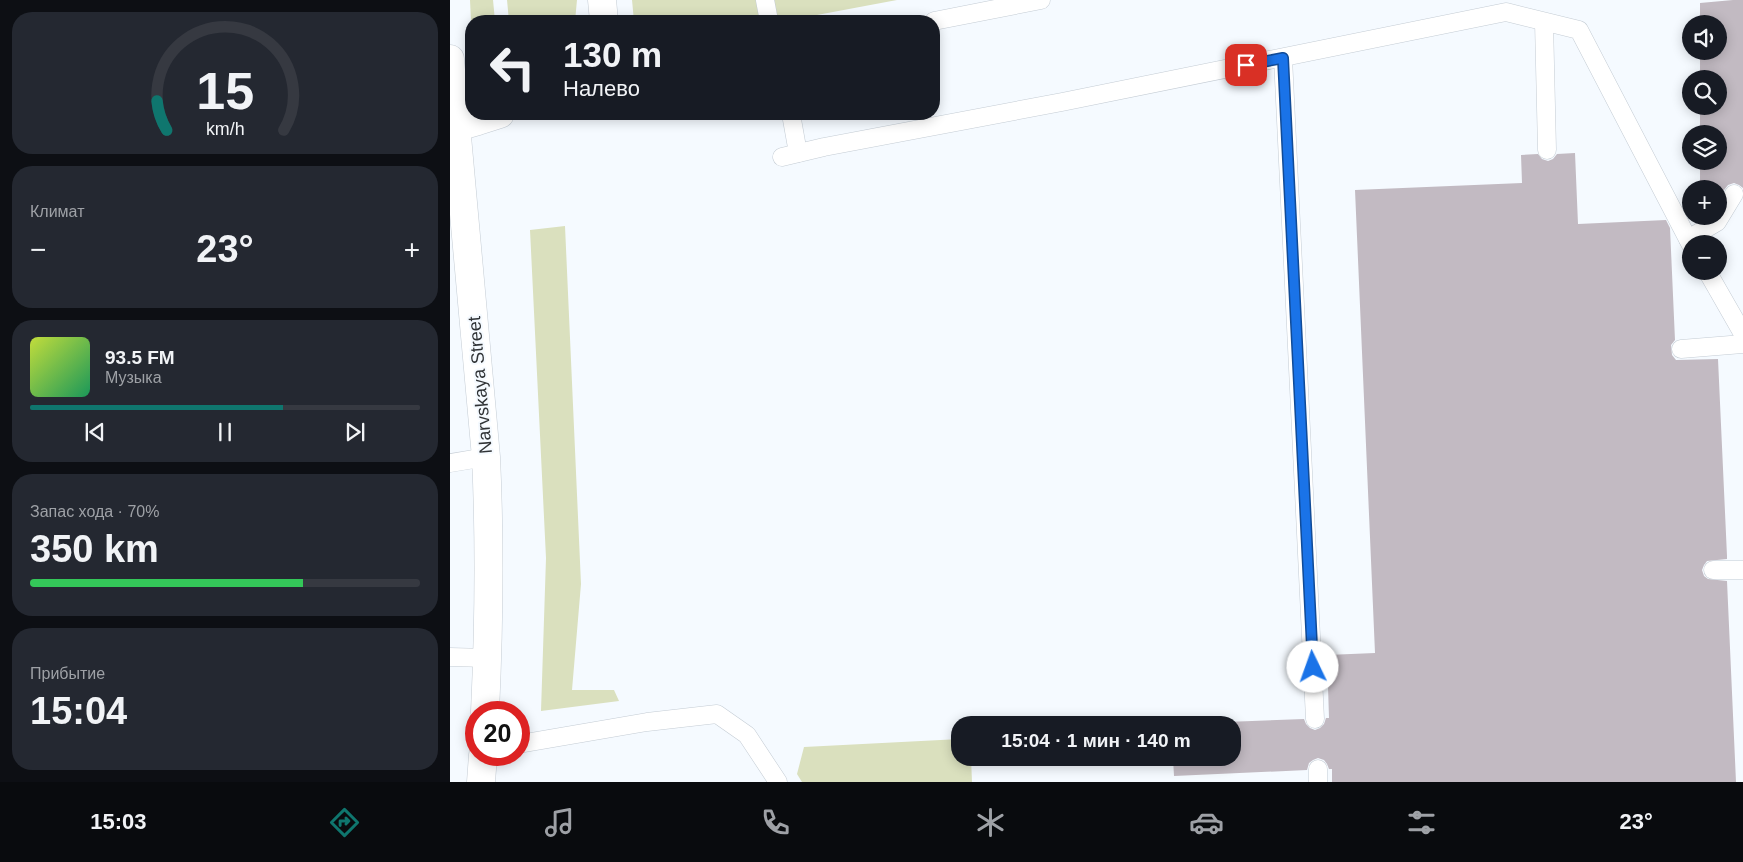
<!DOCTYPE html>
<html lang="ru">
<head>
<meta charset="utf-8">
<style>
  :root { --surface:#171b24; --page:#242831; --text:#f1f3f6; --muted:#9ea1a6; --line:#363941; --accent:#0f766e }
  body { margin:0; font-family:Arial,sans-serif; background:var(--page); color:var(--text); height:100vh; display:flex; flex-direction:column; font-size:19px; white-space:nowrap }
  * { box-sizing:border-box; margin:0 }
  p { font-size:16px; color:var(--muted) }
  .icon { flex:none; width:28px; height:28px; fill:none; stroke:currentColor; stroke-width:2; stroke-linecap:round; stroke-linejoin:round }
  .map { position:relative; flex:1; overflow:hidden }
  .panel { display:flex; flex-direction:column; gap:12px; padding:12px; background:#0d0f14; width:450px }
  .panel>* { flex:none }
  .hud { position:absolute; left:15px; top:15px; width:475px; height:105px; border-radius:20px; box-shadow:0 2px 12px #0003; background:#171b24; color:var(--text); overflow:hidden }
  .buttons { position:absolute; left:1232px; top:15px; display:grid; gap:10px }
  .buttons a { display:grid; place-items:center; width:45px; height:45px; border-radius:50%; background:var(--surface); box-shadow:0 2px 12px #0003; font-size:25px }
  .speed { position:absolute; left:15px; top:701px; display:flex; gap:10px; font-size:25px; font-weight:700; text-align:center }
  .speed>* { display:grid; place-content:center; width:65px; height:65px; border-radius:50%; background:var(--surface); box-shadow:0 2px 12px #0003; line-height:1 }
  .speed .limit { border:8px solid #d22; background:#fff; color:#111 }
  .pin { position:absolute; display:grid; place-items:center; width:42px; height:42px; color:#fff; margin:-21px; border-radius:10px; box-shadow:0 2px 8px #0006 }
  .me { position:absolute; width:55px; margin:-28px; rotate:357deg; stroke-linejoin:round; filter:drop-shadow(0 0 4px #0008) }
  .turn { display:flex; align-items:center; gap:18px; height:105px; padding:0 15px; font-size:22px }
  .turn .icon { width:65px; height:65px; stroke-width:2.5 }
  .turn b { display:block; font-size:35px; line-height:42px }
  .big { font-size:38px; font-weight:600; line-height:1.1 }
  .panel .tile { flex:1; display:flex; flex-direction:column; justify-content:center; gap:8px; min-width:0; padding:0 18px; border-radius:20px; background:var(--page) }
  .panel .dial { align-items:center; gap:0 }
  .dial svg { height:130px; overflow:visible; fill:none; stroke:var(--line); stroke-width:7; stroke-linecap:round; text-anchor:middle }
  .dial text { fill:var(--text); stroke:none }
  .song { display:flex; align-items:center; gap:15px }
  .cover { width:60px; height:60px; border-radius:8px; background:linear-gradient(135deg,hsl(70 70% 55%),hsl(150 70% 35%)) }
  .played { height:5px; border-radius:2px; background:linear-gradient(90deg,var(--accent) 65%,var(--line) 65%) }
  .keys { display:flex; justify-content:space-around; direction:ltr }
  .heat { display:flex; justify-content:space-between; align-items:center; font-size:28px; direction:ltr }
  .charge { height:8px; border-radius:4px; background:linear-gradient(90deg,#34c759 70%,var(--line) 0) }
  .trip { position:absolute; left:501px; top:716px; width:290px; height:50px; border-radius:20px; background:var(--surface); box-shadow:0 2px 12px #0003; font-weight:600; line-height:50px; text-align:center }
  .tabs { display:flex; height:80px; justify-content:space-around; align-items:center; background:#090b0e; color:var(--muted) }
  .tabs .icon { width:35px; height:35px }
  .tabs .selected { color:var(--accent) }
  .tabs b { font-size:22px; color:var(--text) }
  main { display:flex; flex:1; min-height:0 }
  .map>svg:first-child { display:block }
  .green { fill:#dae0be }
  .building { fill:#c2bac2 }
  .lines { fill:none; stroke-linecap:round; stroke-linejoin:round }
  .service-casing { stroke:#c4ccd4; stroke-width:19 }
  .tertiary-casing { stroke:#c4ccd4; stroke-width:29 }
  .service { stroke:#fff; stroke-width:18 }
  .tertiary { stroke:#fff; stroke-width:28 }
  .route-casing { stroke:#114b97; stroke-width:12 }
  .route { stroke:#1a73e8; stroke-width:9 }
  .labels { text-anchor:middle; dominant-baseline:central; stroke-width:4; stroke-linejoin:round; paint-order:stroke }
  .street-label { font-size:18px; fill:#303336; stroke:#f5faff }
</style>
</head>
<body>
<main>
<section class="panel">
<div class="tile dial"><svg viewBox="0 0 100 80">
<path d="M14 69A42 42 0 1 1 86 69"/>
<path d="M14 69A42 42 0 0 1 8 51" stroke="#0f766e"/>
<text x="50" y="56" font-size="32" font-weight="700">15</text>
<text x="50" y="72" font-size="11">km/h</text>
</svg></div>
<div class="tile"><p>Климат</p>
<div class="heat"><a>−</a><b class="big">23°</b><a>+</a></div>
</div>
<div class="tile">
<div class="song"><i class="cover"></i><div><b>93.5 FM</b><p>Музыка</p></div></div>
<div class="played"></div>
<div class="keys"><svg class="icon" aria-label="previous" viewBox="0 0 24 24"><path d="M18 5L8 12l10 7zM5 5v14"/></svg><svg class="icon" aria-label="pause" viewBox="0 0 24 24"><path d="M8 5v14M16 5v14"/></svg><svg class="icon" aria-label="next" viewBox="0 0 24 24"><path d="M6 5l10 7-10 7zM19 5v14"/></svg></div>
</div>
<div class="tile"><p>Запас хода · 70%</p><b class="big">350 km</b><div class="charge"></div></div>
<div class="tile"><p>Прибытие</p><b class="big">15:04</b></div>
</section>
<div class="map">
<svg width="1293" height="782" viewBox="0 0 1293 782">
  <rect width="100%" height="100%" fill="#f5faff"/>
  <!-- green -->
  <g class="green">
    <polygon points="20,0 43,0 45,21 21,21"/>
    <polygon points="57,0 127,0 125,21 59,21"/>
    <polygon points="182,0 447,0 335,21 184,21"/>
    <polygon points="115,226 131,584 122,690 164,690 169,701 91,711 96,558 80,230"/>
    <polygon points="510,739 510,758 521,758 522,782 352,782 347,774 354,747"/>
  </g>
  <!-- building -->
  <g class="building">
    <polygon points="1283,0 1293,0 1293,188 1289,185 1284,183 1278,185 1274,190 1250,185 1250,161 1269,161 1269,134 1250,134 1250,106 1269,106 1269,79 1250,79 1250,51 1269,51 1269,24 1250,24 1250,3"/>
    <polygon points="1125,153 1128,224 1216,220 1220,228 1225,340 1221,345 1222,355 1226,360 1268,359 1277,556 1277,559 1257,561 1254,565 1252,570 1254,576 1258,579 1277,581 1286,782 882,782 882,769 879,769 877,764 874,760 868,758 863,760 859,763 857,770 724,776 723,758 782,758 782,725 722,724 854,719 856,724 860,728 865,730 870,728 874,724 876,718 879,718 877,655 925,653 905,190 1072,183 1071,155 1088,154 1092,159 1098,161 1103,159 1107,154"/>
  </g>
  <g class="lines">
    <!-- service casing -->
    <g class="service-casing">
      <g id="service">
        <polyline points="315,0 319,21"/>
        <polyline points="484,21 591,0"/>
        <polyline points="1094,22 1097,150"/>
        <polyline points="833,58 865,719"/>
        <polyline points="341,114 348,153"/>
        <polyline points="332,157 374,147 612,102 1056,12 1129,30 1241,245"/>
        <polyline points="1238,239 1267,222 1284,194"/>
        <polyline points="1257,271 1293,334"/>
        <polyline points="1231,349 1293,344"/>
        <polyline points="0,463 36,457"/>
        <polyline points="1263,570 1293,570"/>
        <polyline points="0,657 37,658"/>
        <polyline points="69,744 197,722 267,714 297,735 328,782"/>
        <polyline points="868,769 868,782"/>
      </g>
    </g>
    <!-- tertiary casing -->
    <g class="tertiary-casing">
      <g id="tertiary">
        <polyline points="152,0 154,21"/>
        <path d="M0,59l36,398c4,85 3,170 -1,255"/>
        <polyline points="0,129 28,121 50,114"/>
        <polyline points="31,782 33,755"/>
      </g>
    </g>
    <!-- service -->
    <use href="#service" class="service"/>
    <!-- tertiary -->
    <use href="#tertiary" class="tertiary"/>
  </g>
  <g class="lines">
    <!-- route casing -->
    <g class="route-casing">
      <polyline id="route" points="796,65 833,58 863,667"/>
    </g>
    <!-- route -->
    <use href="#route" class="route"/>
  </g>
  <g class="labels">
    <!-- street labels -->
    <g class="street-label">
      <text transform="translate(30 385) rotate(-95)">Narvskaya Street</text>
    </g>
  </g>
</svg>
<div class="buttons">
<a><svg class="icon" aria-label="sound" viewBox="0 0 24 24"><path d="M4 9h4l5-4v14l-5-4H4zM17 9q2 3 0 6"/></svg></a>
<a><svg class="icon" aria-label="search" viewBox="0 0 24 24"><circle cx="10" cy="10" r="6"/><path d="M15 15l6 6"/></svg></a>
<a><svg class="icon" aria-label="layers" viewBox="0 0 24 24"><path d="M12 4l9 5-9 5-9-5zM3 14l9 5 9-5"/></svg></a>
<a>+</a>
<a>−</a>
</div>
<div class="speed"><div class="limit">20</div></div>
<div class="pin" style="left:796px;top:65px;background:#d93025"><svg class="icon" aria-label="arrive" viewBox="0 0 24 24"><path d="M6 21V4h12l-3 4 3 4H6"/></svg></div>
<svg class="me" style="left:863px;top:667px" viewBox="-20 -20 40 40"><circle r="19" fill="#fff"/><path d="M0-13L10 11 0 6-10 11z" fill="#1a73e8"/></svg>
<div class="trip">15:04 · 1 мин · 140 m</div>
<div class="hud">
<div class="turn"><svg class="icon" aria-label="left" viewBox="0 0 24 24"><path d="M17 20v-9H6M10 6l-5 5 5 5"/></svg><div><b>130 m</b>Налево</div></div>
</div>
</div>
</main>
<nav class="tabs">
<b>15:03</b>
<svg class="icon selected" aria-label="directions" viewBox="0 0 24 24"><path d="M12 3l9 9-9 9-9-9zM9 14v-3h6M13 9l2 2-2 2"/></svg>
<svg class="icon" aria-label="music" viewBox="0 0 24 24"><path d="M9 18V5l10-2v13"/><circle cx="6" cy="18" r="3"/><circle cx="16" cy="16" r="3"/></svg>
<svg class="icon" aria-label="phone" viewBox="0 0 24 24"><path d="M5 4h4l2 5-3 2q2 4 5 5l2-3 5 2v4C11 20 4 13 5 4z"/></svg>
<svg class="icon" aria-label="climate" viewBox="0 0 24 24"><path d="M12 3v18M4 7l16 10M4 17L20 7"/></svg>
<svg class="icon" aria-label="car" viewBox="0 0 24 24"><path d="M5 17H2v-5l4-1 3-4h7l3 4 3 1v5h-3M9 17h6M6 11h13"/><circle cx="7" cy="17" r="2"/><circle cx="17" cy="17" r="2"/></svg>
<svg class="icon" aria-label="filters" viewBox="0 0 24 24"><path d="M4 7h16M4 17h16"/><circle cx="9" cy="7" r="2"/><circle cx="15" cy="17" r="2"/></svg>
<b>23°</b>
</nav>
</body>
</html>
